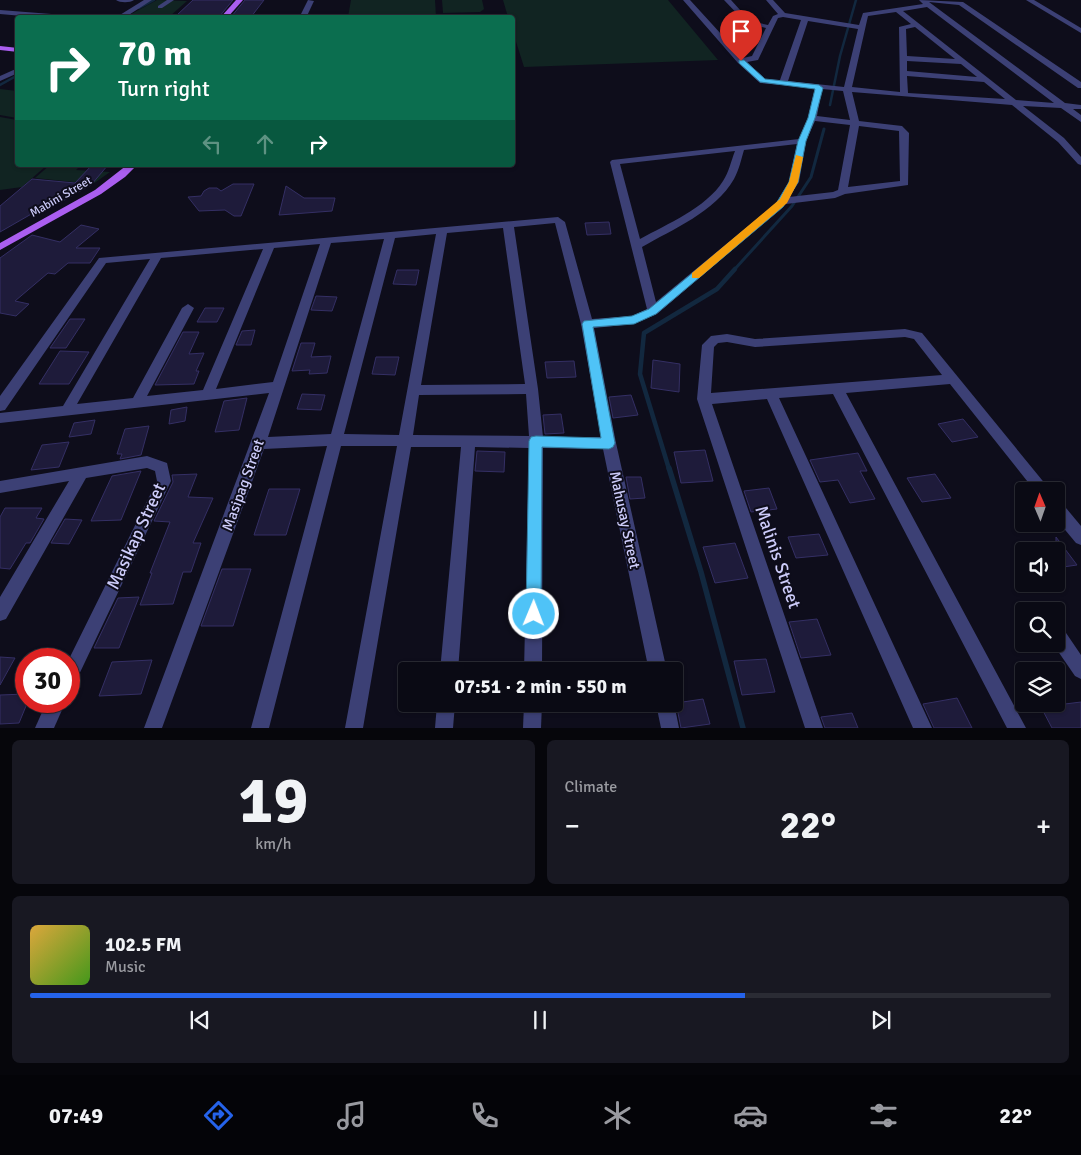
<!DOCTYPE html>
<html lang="en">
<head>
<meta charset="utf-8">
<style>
  :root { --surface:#0a0a14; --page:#181822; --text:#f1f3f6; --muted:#999aa0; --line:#2a2b34; --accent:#2563eb }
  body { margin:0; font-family:Signika,sans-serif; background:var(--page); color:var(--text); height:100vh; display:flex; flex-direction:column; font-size:19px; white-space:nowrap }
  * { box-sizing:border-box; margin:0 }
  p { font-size:16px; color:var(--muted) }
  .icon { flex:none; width:28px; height:28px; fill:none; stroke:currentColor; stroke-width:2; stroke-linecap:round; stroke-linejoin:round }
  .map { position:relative; height:728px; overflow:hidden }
  .sheet { display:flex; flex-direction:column; gap:12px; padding:12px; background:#06060b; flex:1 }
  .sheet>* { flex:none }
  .hud { position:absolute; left:15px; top:15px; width:500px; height:152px; border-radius:5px; box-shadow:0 1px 4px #0004,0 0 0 1px var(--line); background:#0b6e4f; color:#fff; overflow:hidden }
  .needle { width:32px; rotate:358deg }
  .buttons { position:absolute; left:1015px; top:482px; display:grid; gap:10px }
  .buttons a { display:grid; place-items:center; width:50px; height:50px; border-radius:5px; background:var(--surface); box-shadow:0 1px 4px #0004,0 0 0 1px var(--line); font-size:25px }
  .speed { position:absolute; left:15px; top:648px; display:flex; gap:10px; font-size:25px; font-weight:700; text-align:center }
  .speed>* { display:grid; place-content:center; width:65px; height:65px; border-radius:50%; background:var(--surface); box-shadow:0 1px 4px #0004,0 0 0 1px var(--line); line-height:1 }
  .speed .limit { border:8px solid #d22; background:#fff; color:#111 }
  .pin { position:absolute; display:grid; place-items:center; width:42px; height:42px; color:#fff; margin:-51px -21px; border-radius:50% 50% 50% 0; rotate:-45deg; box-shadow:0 0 5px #0007 }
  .pin .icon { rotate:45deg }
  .me { position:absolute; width:55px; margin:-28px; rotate:1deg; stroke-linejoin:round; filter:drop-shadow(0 0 4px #0008) }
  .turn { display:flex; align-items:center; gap:18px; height:105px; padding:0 20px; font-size:22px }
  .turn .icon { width:65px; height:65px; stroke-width:2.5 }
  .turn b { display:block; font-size:35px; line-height:42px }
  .lanes { display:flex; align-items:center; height:48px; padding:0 20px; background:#0003; justify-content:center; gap:25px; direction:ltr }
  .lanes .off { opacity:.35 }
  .big { font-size:38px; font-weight:700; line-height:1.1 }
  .sheet .tile { flex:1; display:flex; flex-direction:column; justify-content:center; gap:8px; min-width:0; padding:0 18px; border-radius:8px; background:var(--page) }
  .sheet .dial { align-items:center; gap:0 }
  .dial b { font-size:65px; line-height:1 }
  .song { display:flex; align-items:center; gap:15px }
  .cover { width:60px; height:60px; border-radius:8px; background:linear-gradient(135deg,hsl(40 70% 55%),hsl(100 70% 35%)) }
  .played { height:5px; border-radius:2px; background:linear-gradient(90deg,var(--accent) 70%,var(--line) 70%) }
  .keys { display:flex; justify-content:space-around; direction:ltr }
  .heat { display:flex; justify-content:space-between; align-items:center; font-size:28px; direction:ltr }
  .sheet .tiles { flex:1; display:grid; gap:12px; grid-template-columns:1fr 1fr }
  .tile:last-child { grid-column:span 2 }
  .trip { position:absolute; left:398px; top:662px; width:285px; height:50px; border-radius:5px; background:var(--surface); box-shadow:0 1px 4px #0004,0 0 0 1px var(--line); font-weight:700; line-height:50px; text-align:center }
  .tab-bar { display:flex; height:80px; justify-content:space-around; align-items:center; background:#040408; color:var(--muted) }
  .tab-bar .icon { width:35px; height:35px }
  .tab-bar .active { color:var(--accent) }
  .tab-bar b { font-size:22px; color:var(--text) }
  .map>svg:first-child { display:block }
  .green { fill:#112422 }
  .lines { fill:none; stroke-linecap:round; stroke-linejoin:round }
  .stream-far3 { stroke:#12283f; stroke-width:2.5 }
  .stream-far2 { stroke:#12283f; stroke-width:3 }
  .stream-far1 { stroke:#12283f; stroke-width:4.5 }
  .stream { stroke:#12283f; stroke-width:5.5 }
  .building { fill:#1e1b3a; stroke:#342f64 }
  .minor { fill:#3c4075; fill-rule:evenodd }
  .major { fill:#aa5eef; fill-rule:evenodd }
  .route { fill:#4fc3f7; stroke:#337fa1 }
  .slow { fill:#f59e0b }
  .labels { text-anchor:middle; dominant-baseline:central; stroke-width:4; stroke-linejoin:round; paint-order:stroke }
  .far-street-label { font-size:12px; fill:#cdccfa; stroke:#0e0d1b }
  .street-label { font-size:15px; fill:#cdccfa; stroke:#0e0d1b }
  .near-street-label { font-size:18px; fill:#cdccfa; stroke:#0e0d1b }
</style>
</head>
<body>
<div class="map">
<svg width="1081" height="728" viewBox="0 0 1081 728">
  <rect width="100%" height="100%" fill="#0e0d1b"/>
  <!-- green -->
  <g class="green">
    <polygon points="157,0 187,1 170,16 172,17 124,18"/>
    <polygon points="351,0 435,0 436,17 348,17"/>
    <polygon points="442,0 482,0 484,9 480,12 443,13"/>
    <polygon points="503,0 668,0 718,60 524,67 513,32 512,18 508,17"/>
    <polygon points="0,89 17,91 17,118 0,115"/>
    <polygon points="0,117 17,120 18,165 47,165 22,187 0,190"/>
    <polygon points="50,165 81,165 76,170 110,172 93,184 35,178"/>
  </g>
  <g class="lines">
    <!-- stream-far3 -->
    <g class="stream-far3">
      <polyline points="139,8 154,0"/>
      <polyline points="0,85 18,75"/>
      <polyline points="830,105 840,56 856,0"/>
    </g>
    <!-- stream-far2 -->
    <polyline class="stream-far2" points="734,270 792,206 811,177 824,129"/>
    <!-- stream-far1 -->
    <polyline class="stream-far1" points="669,469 640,374 644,333 717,289 735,269"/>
    <!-- stream -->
    <polyline class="stream" points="669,468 701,572 743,728"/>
  </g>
  <!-- building -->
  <g class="building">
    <polygon points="193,0 233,0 219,17 177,18 180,15 177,15"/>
    <polygon points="245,0 264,0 251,17 231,17"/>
    <polygon points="92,165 108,165 91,185 52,207 47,205 0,232 0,206 32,179 75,183"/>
    <polygon points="233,184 254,184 241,216 234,216 225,210 199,211 188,197 201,196 204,191 209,188 217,188 221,191"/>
    <polygon points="286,186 304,198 335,198 332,211 279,215"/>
    <polygon points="609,222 611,234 587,235 585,223"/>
    <polygon points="81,225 99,229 76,248 100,248 90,263 68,263 55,274 48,273 15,301 29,304 16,316 0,313 0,258 32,235 60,242"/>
    <polygon points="397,270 419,270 416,285 393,284"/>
    <polygon points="316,296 337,297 332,311 311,310"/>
    <polygon points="205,308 224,308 217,322 197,322"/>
    <polygon points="70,319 85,319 66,348 50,348"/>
    <polygon points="255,330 251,345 236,345 242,331"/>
    <polygon points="183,332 199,332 189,354 204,353 196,371 199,371 194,384 155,385"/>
    <polygon points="301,343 315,343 311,357 331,356 327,373 309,374 310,370 292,371"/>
    <polygon points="60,351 89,352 69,384 39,384"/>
    <polygon points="376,357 399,357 395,375 372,374"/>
    <polygon points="653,360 680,364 679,392 651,388"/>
    <polygon points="574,361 576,377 547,378 545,362"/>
    <polygon points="302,394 325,395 321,410 297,409"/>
    <polygon points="631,395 638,415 613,418 609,397"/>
    <polygon points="247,398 239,430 215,432 224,401"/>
    <polygon points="187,407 185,421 169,424 171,410"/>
    <polygon points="561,414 564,433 545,434 543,415"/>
    <polygon points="963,419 978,437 952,442 938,424"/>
    <polygon points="95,420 91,434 69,437 74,423"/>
    <polygon points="149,426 141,455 120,459 122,454 117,454 125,429"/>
    <polygon points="69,442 59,467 31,470 42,445"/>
    <polygon points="705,450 713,481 681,483 674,452"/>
    <polygon points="477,451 505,452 504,472 475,471"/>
    <polygon points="858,453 867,471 860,471 875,499 850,503 838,480 820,482 810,460"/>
    <polygon points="141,471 121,520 91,521 112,476"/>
    <polygon points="197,474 188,497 213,498 193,543 201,543 191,572 183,572 173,604 140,605 152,573 150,573 170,522 154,521 173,482 172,475"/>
    <polygon points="935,474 951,498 922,502 907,478"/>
    <polygon points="626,477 641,477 645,498 630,499"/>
    <polygon points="769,488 777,509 751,512 744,491"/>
    <polygon points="269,489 300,489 286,535 254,535"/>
    <polygon points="5,508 42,508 36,518 44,519 30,543 26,543 10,569 0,568 0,517"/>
    <polygon points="65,519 82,520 69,544 51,543"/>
    <polygon points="819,534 828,555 796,558 788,537"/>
    <polygon points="1056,537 1077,565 1056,568"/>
    <polygon points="735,543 748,578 715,583 703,547"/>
    <polygon points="222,569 251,569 233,626 201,626"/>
    <polygon points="139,597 119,648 94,648 118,598"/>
    <polygon points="817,619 831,655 801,658 789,622"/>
    <polygon points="0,657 15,658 0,685"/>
    <polygon points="766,659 775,692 742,695 734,661"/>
    <polygon points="152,660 141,694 99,696 112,662"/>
    <polygon points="26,694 26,706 19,723 0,724 0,695"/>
    <polygon points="957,698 972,728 934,728 923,704"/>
    <polygon points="703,699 710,724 681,728 676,703"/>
    <polygon points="1081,702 1081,728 1052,728 1041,707"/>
    <polygon points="852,713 858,728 825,728 821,717"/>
  </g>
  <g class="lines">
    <!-- minor -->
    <g class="minor">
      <path d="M116,0h18c-4,3 -14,3 -18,0z"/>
      <polygon points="144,0 152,0 124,18 115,18"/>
      <polygon points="167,0 174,0 162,8 158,8 158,6"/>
      <polygon points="308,0 314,1 306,18 299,18"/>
      <path d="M683,0h7l53,58 9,-2 14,-28 -20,-5 -22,-23h7l19,21 18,4 5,-9 5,-2 -12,-14h7l12,13 74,12 4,-12 60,-9 -4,-4 44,2 118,80v6h-3l-119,-83 -30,-3 136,101 16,2v4h-8l8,6v7l-20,-14 -38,-2 41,32 17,19v8l-3,-1 -20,-22 -46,-37 -160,-13 7,29 43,5 7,7 -1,52 -63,9 -10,4 -49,6 -129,110 -23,10 -40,4 22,115 51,228h-18l-46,-222 -60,-1 -1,223h-18l5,-223 -54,-1 -17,224h-18l21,-224h-50l-48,281h-18l52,-282h-56l-72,282h-18l76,-282 -63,3 -102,279h-18l125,-335 -269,30v-10l63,-7 87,-147 -44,4 -101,147 -5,1v-15l99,-138 459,-41 7,5 27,97 40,-3 15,-7 -37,-147 2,-2 187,-21 9,-21 7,-30 -55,-5 -22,-20zM927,7l127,96 -38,-3 -113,-89zM896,12l15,12 -12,3 1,65 -48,-5 16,-71zM783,17l18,3 -21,60 -15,-1 -18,-17 11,-2 20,-42zM808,21l50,8 -14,58 -56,-6zM915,27l40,32 -48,-3 -1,-27zM907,61l54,3 16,13 -70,-6zM907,76l77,6 21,17 -97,-6zM822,89l21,2 7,29 -33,-4zM815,121l35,4 -12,65 -5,2 -44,5 10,-15 7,-41zM859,126l40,5 1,50 -52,6zM797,144l-8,38 -13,21 -120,99 -14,-55c31,-18 73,-35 92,-68 5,-9 7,-19 10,-29zM735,151c-4,10 -6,21 -12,30 -17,27 -56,43 -83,58l-20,-75zM555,223l26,101 20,113h-58l-5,-48 -24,-162zM503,228l22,156 -104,1 26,-152zM436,234l-37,201 -55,-1 51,-196zM384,239l-53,195 -63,3 63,-194zM320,244l-47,138 -57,7 58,-141zM263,249l-60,141 -56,6 47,-88 -6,-4 -6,4 -49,90 -56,6 84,-146zM526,394l3,42 -116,-1 6,-40z"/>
      <polygon points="1026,0 1034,0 1081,28 1081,33"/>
      <polygon points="0,10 77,16 80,18 45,18 0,14"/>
      <polygon points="18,68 18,73 0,81 0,76"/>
      <path d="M905,329l17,4 129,158h-16l-85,-107 -104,9 180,335h-19l-174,-334 -54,4 153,330h-19l-146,-329 -55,5 111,324h-18l-108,-329 5,-54 9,-9 16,-2 28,5zM905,337l9,2 28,36 -231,18 3,-46 4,-4 9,-1 28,5z"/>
      <polygon points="147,456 167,463 171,481 75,683 69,686 69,659 157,481 155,471 147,468 86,478 6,619 0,621 0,597 69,481 0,493 0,481"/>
      <polygon points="1056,500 1061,502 1081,526 1081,545 1076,543 1056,519"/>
      <polygon points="1056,625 1062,627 1081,655 1081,679 1075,676 1053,644 1056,644"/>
      <polygon points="47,701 66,701 54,728 35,728"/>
      <polygon points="674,703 679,728 661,728 656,704"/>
      <polygon points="437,704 455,704 453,728 435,728"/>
      <polygon points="524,704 542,704 541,728 523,728"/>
    </g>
    <!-- major -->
    <g class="major">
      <polygon points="236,0 243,0 227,18 220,18"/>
      <polygon points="0,46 18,48 18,52 0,50"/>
      <polygon points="127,165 137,165 125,177 101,194 0,250 0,243 95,190"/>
    </g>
  </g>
  <!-- route -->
  <polygon class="route" points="739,60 744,60 765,79 819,85 823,88 815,118 806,141 798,182 783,207 656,314 634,324 593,327 615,443 613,447 609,449 542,447 541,614 539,619 534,621 528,619 526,614 529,441 531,437 536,436 601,438 582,324 584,321 632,316 649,309 776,204 789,182 798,141 808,118 815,89 760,82 739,63"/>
  <!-- slow -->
  <polygon class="slow" points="796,155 803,157 798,182 787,203 699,278 692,278 692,273 780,199 789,182"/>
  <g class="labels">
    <!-- far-street labels -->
    <g class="far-street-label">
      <text transform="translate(61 197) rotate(-30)">Mabini Street</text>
    </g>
    <!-- street labels -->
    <g class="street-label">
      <text transform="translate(243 485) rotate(-70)">Masipag Street</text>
      <text transform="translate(625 520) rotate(78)">Mahusay Street</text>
    </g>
    <!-- near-street labels -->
    <g class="near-street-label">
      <text transform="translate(136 536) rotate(-65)">Masikap Street</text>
      <text transform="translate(778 557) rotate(71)">Malinis Street</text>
    </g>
  </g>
</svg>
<div class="buttons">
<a><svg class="needle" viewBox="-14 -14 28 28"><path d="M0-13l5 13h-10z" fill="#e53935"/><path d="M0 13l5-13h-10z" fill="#999aa0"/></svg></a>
<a><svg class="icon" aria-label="sound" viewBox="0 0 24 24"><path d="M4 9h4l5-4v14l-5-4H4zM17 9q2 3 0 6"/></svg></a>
<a><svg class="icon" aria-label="search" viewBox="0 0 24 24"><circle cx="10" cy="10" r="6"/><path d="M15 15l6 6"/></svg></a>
<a><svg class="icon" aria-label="layers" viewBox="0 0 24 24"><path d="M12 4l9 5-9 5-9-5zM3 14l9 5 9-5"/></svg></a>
</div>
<div class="speed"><div class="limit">30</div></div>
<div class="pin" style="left:741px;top:61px;background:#d93025"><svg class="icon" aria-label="arrive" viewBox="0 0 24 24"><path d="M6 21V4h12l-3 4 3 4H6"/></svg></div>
<svg class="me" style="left:534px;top:614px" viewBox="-20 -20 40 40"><circle r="17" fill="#4fc3f7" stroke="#fff" stroke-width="3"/><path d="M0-11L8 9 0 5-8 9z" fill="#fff"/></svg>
<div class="trip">07:51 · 2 min · 550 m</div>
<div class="hud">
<div class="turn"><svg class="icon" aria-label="right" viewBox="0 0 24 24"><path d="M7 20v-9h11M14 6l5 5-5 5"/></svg><div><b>70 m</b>Turn right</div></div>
<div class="lanes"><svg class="icon off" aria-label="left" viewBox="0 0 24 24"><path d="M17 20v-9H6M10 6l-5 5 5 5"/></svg><svg class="icon off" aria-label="ahead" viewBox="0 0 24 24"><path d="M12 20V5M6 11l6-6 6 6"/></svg><svg class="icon" aria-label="right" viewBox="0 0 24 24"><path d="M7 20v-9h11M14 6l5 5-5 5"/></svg></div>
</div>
</div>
<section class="sheet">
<div class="tiles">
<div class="tile dial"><b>19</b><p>km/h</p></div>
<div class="tile"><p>Climate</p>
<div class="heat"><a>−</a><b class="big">22°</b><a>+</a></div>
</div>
<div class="tile">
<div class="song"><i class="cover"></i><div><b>102.5 FM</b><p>Music</p></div></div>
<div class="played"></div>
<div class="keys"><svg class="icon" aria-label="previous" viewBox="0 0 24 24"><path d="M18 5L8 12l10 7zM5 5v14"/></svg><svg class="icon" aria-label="pause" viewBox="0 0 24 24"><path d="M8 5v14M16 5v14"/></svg><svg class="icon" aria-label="next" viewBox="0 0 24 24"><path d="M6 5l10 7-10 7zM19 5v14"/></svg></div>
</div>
</div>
</section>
<nav class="tab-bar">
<b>07:49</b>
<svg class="icon active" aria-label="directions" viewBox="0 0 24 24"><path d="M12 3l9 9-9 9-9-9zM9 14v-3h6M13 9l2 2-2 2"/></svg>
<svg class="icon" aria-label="music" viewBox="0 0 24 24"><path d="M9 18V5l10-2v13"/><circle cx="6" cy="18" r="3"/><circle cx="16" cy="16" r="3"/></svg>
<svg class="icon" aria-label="phone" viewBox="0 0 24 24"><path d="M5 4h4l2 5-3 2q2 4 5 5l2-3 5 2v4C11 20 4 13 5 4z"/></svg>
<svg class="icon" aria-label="climate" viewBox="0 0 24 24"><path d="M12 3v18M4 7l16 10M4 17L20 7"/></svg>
<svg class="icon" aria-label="car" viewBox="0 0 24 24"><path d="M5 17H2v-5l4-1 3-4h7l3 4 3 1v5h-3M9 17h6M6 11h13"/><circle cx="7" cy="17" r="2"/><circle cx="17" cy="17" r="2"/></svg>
<svg class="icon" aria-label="filters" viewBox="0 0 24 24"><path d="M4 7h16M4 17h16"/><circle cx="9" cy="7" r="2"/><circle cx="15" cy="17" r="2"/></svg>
<b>22°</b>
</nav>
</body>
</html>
